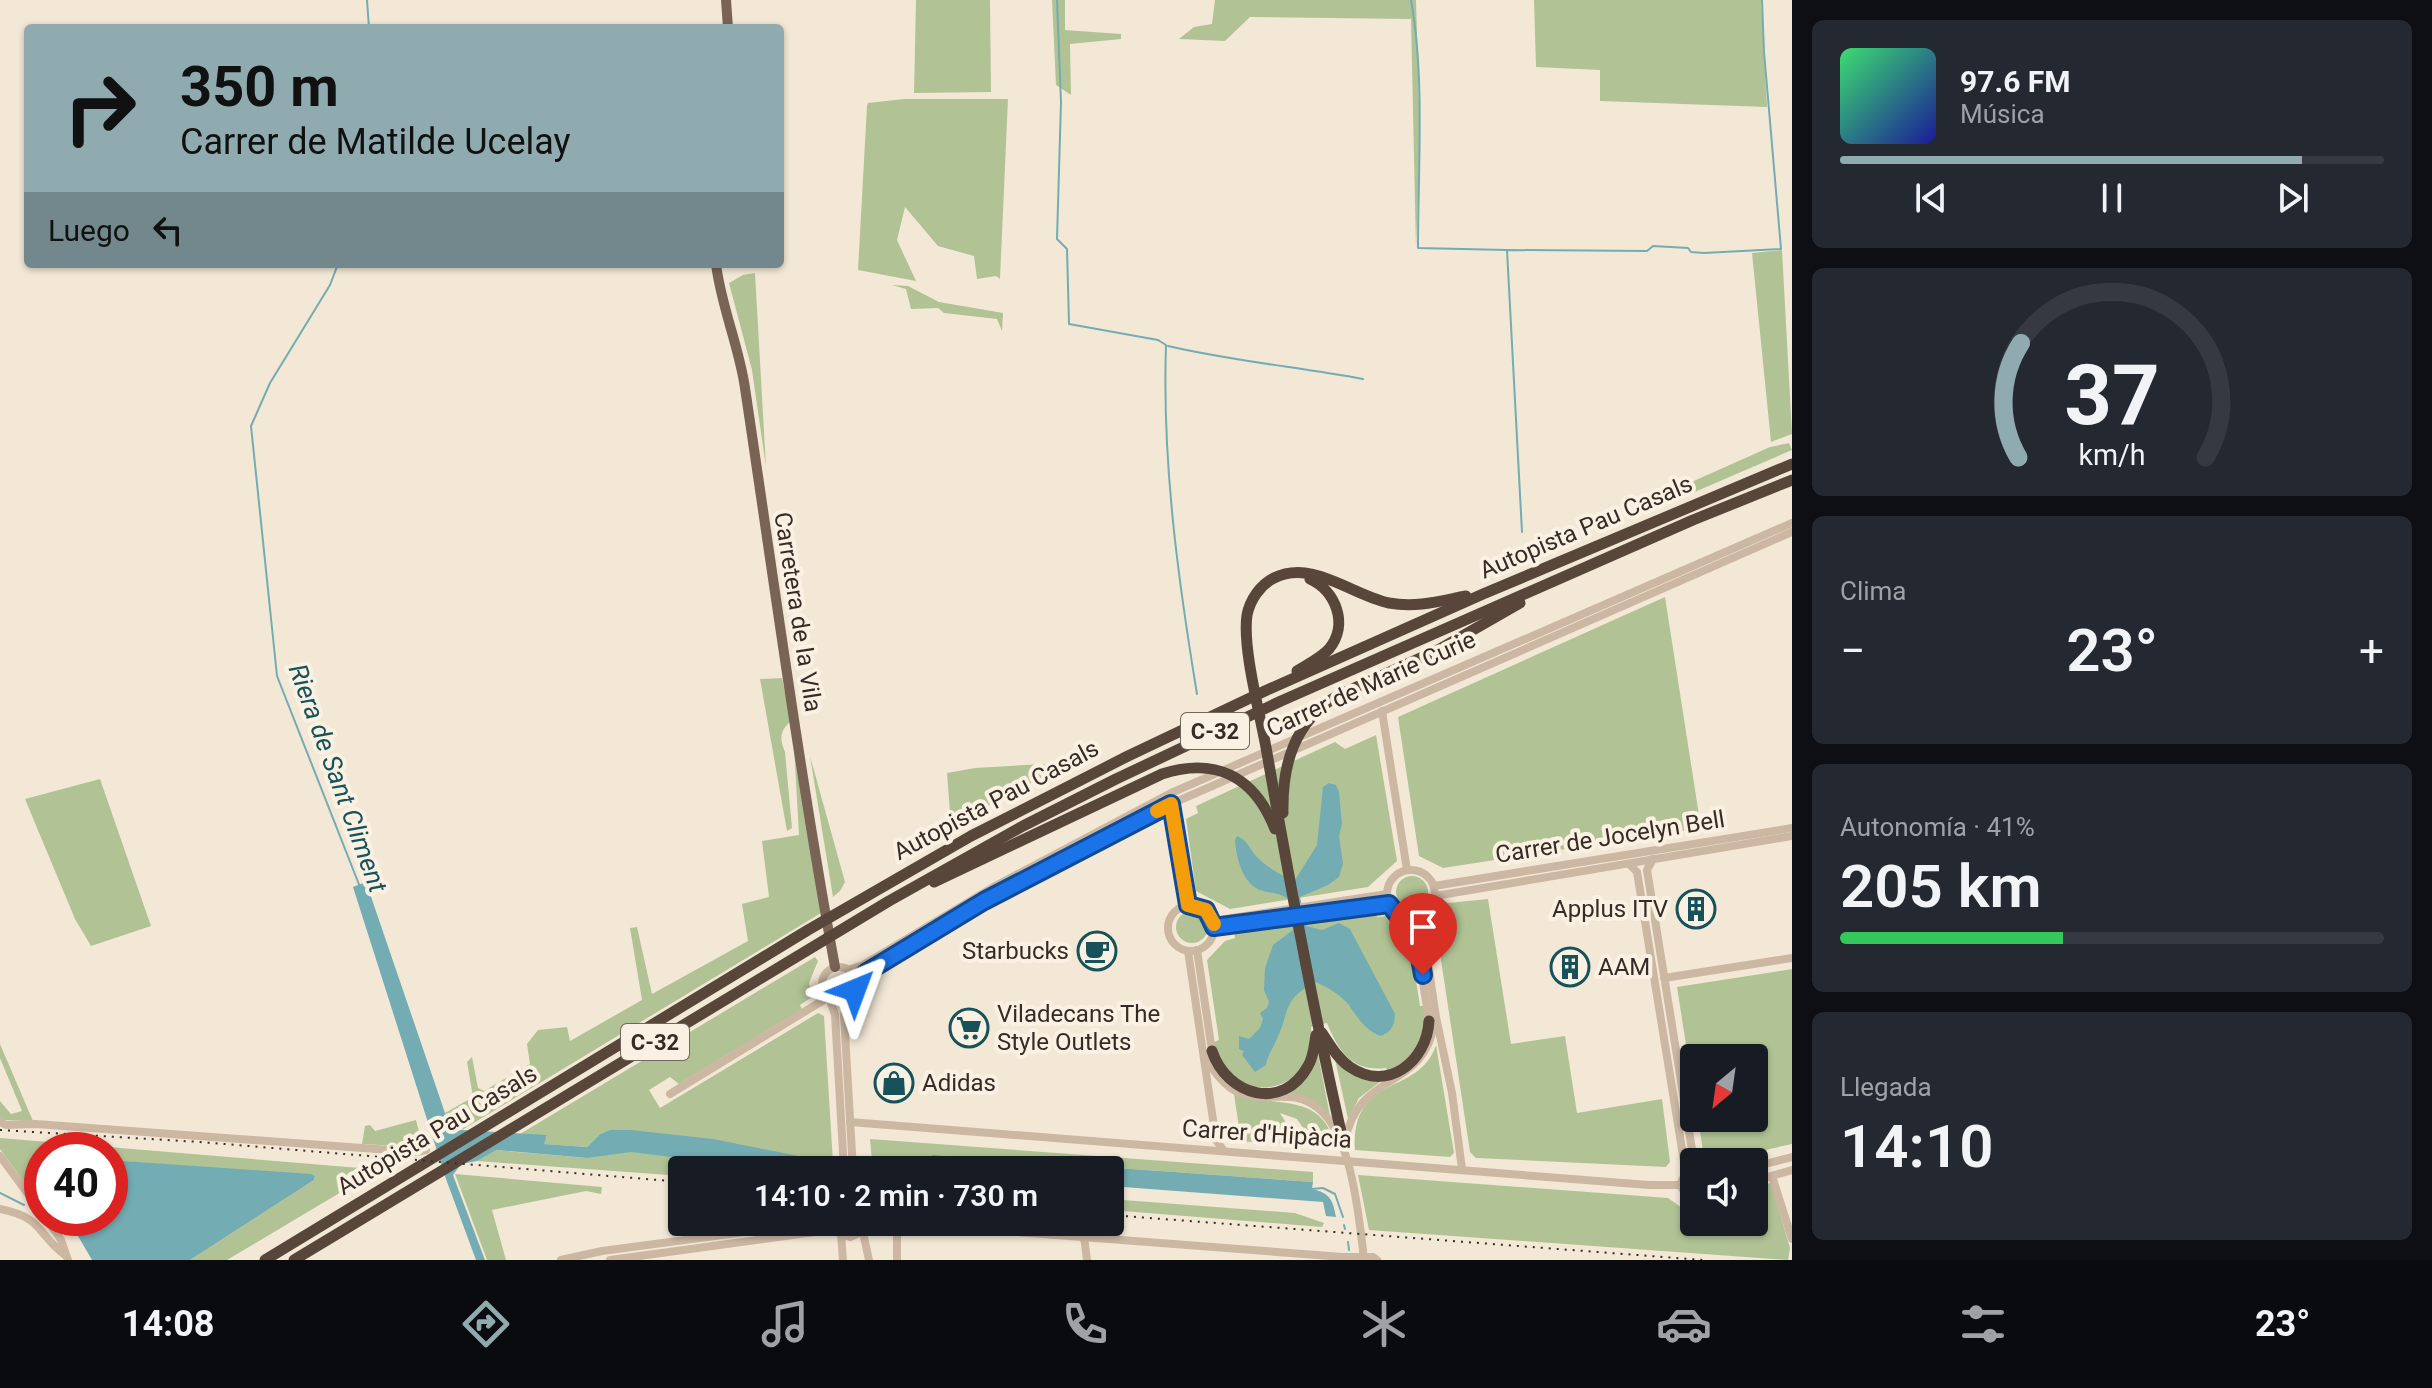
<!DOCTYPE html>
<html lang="es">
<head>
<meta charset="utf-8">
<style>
  :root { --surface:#171b24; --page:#242831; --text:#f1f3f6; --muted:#9ea1a6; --line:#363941; --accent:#8fabb0 }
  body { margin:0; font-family:Roboto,sans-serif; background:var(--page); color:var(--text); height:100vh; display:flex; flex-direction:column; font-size:30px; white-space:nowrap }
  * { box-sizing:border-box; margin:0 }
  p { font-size:26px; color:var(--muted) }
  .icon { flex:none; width:44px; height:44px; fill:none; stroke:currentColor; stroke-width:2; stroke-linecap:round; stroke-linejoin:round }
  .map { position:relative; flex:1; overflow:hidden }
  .side { display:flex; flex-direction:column; gap:20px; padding:20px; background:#0d0f14; width:640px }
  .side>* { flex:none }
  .guide { position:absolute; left:24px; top:24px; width:760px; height:244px; border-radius:8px; box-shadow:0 2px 6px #0004; background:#8fabb0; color:#111; overflow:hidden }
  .needle { width:52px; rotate:209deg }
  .controls { position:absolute; left:1680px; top:1044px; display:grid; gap:16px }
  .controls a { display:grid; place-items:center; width:88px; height:88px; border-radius:8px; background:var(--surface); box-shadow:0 2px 6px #0004; font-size:40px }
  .speed { position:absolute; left:24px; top:1132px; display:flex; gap:16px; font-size:40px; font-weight:700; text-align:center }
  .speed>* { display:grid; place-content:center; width:104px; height:104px; border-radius:50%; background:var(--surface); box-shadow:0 2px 6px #0004; line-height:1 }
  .speed .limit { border:12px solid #d22; background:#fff; color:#111 }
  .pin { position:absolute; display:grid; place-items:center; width:68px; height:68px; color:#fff; margin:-82px -34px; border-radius:50% 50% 50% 0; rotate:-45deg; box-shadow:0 0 8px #0007 }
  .pin .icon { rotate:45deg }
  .me { position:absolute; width:88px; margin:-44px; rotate:44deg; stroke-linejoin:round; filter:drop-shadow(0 0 6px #0008) }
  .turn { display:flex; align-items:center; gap:28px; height:168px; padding:0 24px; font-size:36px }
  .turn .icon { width:104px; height:104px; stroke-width:2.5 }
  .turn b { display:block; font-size:56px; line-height:68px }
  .then { display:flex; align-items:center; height:76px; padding:0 24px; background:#0003; gap:16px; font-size:30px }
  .big { font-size:60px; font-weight:600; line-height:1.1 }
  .side .tile { flex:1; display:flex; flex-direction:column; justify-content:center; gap:12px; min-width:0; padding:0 28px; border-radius:12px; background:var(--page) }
  .side .dial { align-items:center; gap:0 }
  .dial svg { height:208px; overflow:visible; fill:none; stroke:var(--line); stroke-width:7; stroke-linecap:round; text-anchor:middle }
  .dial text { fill:var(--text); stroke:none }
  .song { display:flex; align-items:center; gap:24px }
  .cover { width:96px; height:96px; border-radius:12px; background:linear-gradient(135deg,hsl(140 70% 55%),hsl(240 70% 35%)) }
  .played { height:8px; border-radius:4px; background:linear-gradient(90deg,var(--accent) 85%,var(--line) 85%) }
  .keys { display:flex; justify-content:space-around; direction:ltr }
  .heat { display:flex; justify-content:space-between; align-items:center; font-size:44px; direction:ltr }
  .charge { height:12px; border-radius:6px; background:linear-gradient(90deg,#34c759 41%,var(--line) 0) }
  .trip { position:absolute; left:668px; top:1156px; width:456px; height:80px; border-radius:8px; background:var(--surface); box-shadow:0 2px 6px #0004; font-weight:600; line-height:80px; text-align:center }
  .tabs { display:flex; height:128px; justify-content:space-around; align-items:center; background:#090b0e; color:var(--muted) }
  .tabs .icon { width:56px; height:56px }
  .tabs .current { color:var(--accent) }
  .tabs b { font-size:36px; color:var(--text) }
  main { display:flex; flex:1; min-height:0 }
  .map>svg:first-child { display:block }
  .green { fill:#b1c395 }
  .water { fill:#73acb3 }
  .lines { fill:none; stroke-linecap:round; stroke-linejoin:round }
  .stream { stroke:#73acb3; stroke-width:2 }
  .minor { stroke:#ccb8a2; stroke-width:8 }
  .major { stroke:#796354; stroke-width:10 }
  .highway { stroke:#58463b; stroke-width:11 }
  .rail { stroke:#362b25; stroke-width:2; stroke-dasharray:2 6; stroke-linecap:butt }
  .route-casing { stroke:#114b97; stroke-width:20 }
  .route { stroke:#1a73e8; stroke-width:14 }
  .slow { stroke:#f59e0b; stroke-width:14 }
  .labels { text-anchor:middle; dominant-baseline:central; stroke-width:8; stroke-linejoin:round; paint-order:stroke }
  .shield { fill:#fbf1e3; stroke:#71665e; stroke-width:2 }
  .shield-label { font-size:22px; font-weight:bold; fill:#362b25 }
  .street-label { font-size:24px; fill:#362b25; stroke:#fbf1e3 }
  .poi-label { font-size:24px; fill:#362b25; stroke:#fbf1e3; text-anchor:start }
  .water-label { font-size:26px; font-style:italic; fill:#17525b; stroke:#fbf1e3 }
</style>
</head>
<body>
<main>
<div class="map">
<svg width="1792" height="1260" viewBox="0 0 1792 1260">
  <rect width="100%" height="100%" fill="#f3e8d6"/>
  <!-- green -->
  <g class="green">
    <polygon points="916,0 990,0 991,92 914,93"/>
    <polygon points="1052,0 1065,0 1065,30 1121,34 1121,39 1070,44 1071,95 1056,85"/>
    <polygon points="1215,0 1416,0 1420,136 1416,248 1411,19 1250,17 1225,41 1179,39 1194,27 1212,24"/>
    <polygon points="1534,0 1761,0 1767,107 1600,101 1600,70 1536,67"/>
    <polygon points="904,99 1008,99 1000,279 996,276 977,279 974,256 938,246 905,207 897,240 916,281 858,270 867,106 868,103"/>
    <polygon points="1782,250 1792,434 1771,442 1752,253"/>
    <polygon points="755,273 766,467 752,370 729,283 743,275"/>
    <polygon points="892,285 908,286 939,302 1003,313 1002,331 997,319 944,313 938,308 911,309 906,289"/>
    <polygon points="1789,443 1792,450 1669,503 1660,496 1770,447"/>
    <polygon points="1665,597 1701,828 1443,868 1419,856 1398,717"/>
    <path d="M782,678l9,43c-11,10 -12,17 -6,31l7,76 -5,3 -27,-152z"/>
    <polygon points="1376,735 1397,861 1368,887 1230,909 1196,891 1186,819 1198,813 1196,806 1335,742 1345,749"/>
    <polygon points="794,746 821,913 462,1130 453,1127 445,1113 473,1097 467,1062 472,1057 478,1088 484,1091 530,1064 527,1044 538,1030 567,1027 570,1041 642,1000 630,928 637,927 652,994 748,941 742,904 769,897 762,841 799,835"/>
    <polygon points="810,756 845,882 840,891 833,897"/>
    <polygon points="1061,763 1065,765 951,826 947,773 975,768"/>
    <polygon points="100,779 151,926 91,946 75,919 25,799"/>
    <circle cx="1412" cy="892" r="16"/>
    <polygon points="1488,899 1511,1044 1565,1036 1577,1113 1662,1099 1670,1162 1666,1167 1476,1158 1470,1152 1435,920 1448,903"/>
    <path d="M1374,909l3,8 9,-1 10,9 12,4 12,77h6l-1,31 -23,28 -15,5 -1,-2c-34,4 -47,-16 -59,-45l-16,4c11,66 -82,88 -97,15l5,-2 -12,-80 18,-19 10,-3 -1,-6z"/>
    <circle cx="1192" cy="927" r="16"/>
    <polygon points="815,957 818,961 809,983 812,997 800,1005 802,1009 679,1084 670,1077 649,1090 660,1108 818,1013 824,1016 833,1163 599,1135 587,1147 543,1144 547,1136 520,1134"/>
    <polygon points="1792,969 1792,1144 1711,1162 1704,1158 1698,1118 1754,1118 1754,1058 1694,1058 1694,1096 1677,987"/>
    <polygon points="0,1044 33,1121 0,1120 0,1101 11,1114 22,1111 0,1058"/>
    <path d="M1436,1045l18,108 -4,4 -95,-7c-4,-78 64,-53 81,-105z"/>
    <polygon points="1318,1054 1330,1116 1285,1091"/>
    <polygon points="1335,1059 1381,1081 1359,1098 1348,1119"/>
    <path d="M1234,1094c42,15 89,-5 102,55l-20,-2 -19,-28 -17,-6 20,33 -59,-5z"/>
    <polygon points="416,1120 422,1143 414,1147 362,1144 365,1126 370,1125 375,1131"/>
    <polygon points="0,1138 396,1171 392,1174 373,1173 227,1260 190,1260 314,1180 315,1176 110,1160 110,1150 42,1150 42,1159 39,1162 42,1174 42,1207 0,1149"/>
    <polygon points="870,1139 1313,1172 1313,1182 936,1155 936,1166 872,1161"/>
    <polygon points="624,1147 695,1154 777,1170 682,1170 682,1176 477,1161 495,1150 587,1158"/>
    <polygon points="455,1174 602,1187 601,1194 586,1191 492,1210 506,1260 487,1260"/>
    <polygon points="1358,1175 1668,1198 1685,1210 1694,1209 1694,1222 1754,1222 1754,1187 1771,1183 1790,1248 1788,1260 1369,1230"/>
    <polygon points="1110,1199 1295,1213 1324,1223 1322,1227 1110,1210"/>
  </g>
  <!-- water -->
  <g class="water">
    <path d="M1329,783l7,2 3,7 3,32 -3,12 4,28 -4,13 -11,8 -28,12 6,29 16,4 17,-7 11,6 45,85c-1,12 -3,18 -15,22 -16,-7 -22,-18 -32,-32 -9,-10 -20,-17 -33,-22 -34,19 -24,28 -39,59 -4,9 -8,13 -10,24l-11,7 -13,-17 2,-4 -5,-2v-13l10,3 11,-11 3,-9 -3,-6 7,-5 2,-6 -5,-12 1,-22 8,-23 20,-15 -5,-31c-9,-7 -14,-5 -25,-8 -20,-5 -27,-33 -28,-51l2,-4c10,4 12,11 18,19 11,12 25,20 40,25l22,-35 6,-58z"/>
    <path d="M366,882l79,231 8,14 9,3 85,5 -3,9 43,3 12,-12 11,-5h21l82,9 120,24 74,5v-4l25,1v-10h3l378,27 -1,7c18,4 21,11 24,28l-10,-1 -3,-14 -213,-16v-16h-333l-146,-18 -44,6 -91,-8 -19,11 -16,3 -8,11 32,85h-9l-30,-81 -93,-292z"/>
    <polygon points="110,1160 311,1174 315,1176 314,1180 190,1260 92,1260 71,1224 65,1224 63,1220 64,1218 110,1218"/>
  </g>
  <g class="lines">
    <!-- stream -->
    <g class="stream">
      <polyline points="367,0 369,28"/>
      <path d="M1057,0l4,102 -4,137 10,10 2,75 89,16 8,5c-4,117 12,234 31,349"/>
      <path d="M1411,0c14,77 7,168 7,248l88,2"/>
      <polyline points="338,264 330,285 270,383 251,426 277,676 360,887"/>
      <path d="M1168,346c64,15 130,21 195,33"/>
      <polyline points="1522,532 1507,250 1647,251 1653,246 1688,248 1691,252 1704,253 1781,249 1764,52 1762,0"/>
      <polyline points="1311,1189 1323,1188 1335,1194 1343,1217"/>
      <polyline points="0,1193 24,1205"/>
      <polyline points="1344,1225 1345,1229"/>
      <polyline points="1348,1242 1349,1250"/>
    </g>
    <!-- minor -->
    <g class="minor">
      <polyline points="1382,711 1407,870"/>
      <polyline points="1171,802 1188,905"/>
      <polyline points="1653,859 1647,870 1694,1162"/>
      <polyline points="1629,864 1637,872 1686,1174"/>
      <circle cx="1411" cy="894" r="24"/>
      <polyline points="1434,886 1792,828"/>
      <polyline points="1435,896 1792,836"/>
      <circle cx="1191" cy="928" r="23"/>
      <polyline points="1421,916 1436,1017 1452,1093 1462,1169"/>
      <polyline points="1413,918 1429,1021"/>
      <polyline points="1213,921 1387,894"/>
      <polyline points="1214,927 1389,904"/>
      <polyline points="1197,950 1212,1051"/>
      <polyline points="1188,951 1216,1140 1224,1151"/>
      <circle cx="839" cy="984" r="17"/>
      <polyline points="848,970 863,965 997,885 1171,793 1792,523"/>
      <polyline points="1664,978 1792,958"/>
      <polyline points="856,982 871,969 984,901 1171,804 1792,532"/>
      <polyline points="848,999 844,1016 853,1170"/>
      <polyline points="830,1000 835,1015 844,1170"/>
      <path d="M1205,1056c39,72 75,20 114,53 33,27 40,109 45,150"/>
      <polyline points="670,1094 827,998"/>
      <polyline points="0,1122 6,1125 36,1124 417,1152 426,1150"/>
      <polyline points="850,1122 1649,1185 1680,1185"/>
      <path d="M1345,1141c14,-73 78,-47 90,-120"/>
      <polyline points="0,1156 42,1213"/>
      <polyline points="1754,1167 1792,1157"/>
      <polyline points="1694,1173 1684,1176 1680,1185 1686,1194 1694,1195"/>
      <polyline points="1772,1176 1792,1239"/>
      <polyline points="1754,1181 1792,1170"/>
      <path d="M0,1209c44,9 35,23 65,46"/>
      <polyline points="46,1218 61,1240 68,1260"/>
      <polyline points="837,1222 839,1233 850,1237 859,1233 862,1222"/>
      <polyline points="862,1228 869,1260"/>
      <polyline points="841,1234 843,1260"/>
      <polyline points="1084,1237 1087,1260"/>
      <polyline points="561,1260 602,1251 821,1222"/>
      <polyline points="610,1260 837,1229"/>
      <polyline points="897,1260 897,1228 910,1224 1343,1257 1373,1257 1377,1260"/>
    </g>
    <!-- major -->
    <g class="major">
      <polyline points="726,0 728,28"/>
      <path d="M716,264c5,42 23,82 29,124 29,194 55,387 90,579"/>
    </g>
    <!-- highway -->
    <g class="highway">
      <path d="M1297,671c11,-7 24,-13 32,-22 20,-24 7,-58 -19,-70"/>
      <path d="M1283,813c-1,-48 11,-91 54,-117l101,-46 82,-47"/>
      <path d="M934,882l228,-108c53,-17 92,2 113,55"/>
      <path d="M1322,1033c8,12 16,26 28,34 38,26 77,-6 79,-46"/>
      <path d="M1212,1051c15,45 71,61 96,15 6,-10 6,-21 8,-31"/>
      <path d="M1344,1145c-30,-130 -54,-260 -77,-392 -6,-36 -25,-104 -20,-138 3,-15 13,-30 27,-37 38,-19 78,17 115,25 28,5 51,-2 77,-7"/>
      <polyline points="265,1260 808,930 971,836 1128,756 1267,690 1483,594 1792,464"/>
      <polyline points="294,1260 889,901 1023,826 1116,779 1281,701 1693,520 1792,480"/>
    </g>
    <!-- rail -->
    <g class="rail">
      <polyline points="0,1130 200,1142 682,1182"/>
      <polyline points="1110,1215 1703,1260"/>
    </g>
  </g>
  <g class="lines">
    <!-- route casing -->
    <g class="route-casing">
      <polyline id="route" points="855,990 856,982 867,972 984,901 1171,804 1188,905 1206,910 1214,927 1389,904 1396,913 1413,918 1423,975"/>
    </g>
    <!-- route -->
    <use href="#route" class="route"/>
    <!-- slow -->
    <polyline class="slow" points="1157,811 1171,804 1188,905 1206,910 1214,924"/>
  </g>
  <!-- icons -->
  <defs>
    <g id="building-ring" transform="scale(2)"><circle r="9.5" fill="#fbf1e3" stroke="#17525b" stroke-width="1.5"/><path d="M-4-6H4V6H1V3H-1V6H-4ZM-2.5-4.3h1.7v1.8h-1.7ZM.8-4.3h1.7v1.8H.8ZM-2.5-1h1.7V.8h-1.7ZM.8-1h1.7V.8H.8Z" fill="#17525b"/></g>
    <g id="cafe-ring" transform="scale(2)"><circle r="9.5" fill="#fbf1e3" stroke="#17525b" stroke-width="1.5"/><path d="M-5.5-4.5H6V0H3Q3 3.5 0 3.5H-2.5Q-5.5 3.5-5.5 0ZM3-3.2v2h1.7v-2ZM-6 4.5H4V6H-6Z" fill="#17525b"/></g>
    <g id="supermarket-ring" transform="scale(2)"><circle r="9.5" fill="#fbf1e3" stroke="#17525b" stroke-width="1.5"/><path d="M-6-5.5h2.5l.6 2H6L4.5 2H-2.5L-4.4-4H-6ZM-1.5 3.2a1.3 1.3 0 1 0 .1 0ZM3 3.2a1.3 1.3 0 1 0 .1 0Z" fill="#17525b"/></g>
    <g id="shop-ring" transform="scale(2)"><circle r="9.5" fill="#fbf1e3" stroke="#17525b" stroke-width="1.5"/><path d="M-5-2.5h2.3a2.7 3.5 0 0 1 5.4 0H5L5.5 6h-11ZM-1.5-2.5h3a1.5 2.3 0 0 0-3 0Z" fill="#17525b"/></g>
  </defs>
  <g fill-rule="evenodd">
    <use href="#building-ring" x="1696" y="909"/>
    <use href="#cafe-ring" x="1097" y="951"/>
    <use href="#building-ring" x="1570" y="967"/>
    <use href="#supermarket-ring" x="969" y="1028"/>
    <use href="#shop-ring" x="894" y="1083"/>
  </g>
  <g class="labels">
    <!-- shield labels -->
    <g class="shield">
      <rect x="1181" y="713" width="68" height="36" rx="6"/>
      <rect x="621" y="1024" width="68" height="36" rx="6"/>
    </g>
    <g class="shield-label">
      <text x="1215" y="731">C-32</text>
      <text x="655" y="1042">C-32</text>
    </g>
    <!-- street labels -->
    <g class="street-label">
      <text transform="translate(1586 527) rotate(-23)">Autopista Pau Casals</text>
      <text transform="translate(798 612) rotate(81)">Carretera de la Vila</text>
      <text transform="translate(1371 684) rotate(-24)">Carrer de Marie Curie</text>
      <text transform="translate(996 800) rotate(-28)">Autopista Pau Casals</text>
      <text transform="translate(1610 837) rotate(-9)">Carrer de Jocelyn Bell</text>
      <text transform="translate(437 1130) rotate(-31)">Autopista Pau Casals</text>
      <text transform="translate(1267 1134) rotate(4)">Carrer d'Hipàcia</text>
    </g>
    <!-- poi labels -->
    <g class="poi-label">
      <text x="1668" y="909" text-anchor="end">Applus ITV</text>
      <text x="1069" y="951" text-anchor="end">Starbucks</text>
      <text x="1598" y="967">AAM</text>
      <text x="997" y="1014">Viladecans The<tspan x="997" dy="28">Style Outlets</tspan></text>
      <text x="922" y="1083">Adidas</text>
    </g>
    <!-- water labels -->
    <g class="water-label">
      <text transform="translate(338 778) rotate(70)">Riera de Sant Climent</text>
    </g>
  </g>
</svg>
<div class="controls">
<a><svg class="needle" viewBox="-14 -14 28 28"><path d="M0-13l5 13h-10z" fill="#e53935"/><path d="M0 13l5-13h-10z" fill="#9ea1a6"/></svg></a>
<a><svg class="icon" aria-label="sound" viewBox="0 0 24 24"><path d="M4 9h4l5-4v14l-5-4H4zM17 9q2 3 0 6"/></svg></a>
</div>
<div class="speed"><div class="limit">40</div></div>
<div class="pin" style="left:1423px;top:975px;background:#d93025"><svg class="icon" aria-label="arrive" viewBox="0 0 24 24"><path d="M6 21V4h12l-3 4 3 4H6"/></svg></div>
<svg class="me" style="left:855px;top:990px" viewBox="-20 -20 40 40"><path d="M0-17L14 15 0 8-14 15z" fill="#1a73e8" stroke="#fff" stroke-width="4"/></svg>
<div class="trip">14:10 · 2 min · 730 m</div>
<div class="guide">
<div class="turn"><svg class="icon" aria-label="right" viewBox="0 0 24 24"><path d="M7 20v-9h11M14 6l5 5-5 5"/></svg><div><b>350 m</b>Carrer de Matilde Ucelay</div></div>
<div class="then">Luego<svg class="icon" aria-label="left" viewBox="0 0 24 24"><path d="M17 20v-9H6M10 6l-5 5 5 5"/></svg></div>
</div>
</div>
<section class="side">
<div class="tile">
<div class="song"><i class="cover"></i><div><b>97.6 FM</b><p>Música</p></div></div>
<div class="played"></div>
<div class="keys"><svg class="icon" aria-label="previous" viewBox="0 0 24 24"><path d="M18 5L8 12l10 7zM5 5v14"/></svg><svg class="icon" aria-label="pause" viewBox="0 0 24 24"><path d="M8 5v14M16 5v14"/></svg><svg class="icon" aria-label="next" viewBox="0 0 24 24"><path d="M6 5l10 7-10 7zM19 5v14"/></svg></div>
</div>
<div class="tile dial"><svg viewBox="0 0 100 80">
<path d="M14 69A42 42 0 1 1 86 69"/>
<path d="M14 69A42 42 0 0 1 15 25" stroke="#8fabb0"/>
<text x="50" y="56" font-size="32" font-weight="700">37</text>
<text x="50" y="72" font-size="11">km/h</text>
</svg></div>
<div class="tile"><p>Clima</p>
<div class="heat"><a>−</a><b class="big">23°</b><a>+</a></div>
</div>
<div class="tile"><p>Autonomía · 41%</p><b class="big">205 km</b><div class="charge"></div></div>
<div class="tile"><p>Llegada</p><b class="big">14:10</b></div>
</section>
</main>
<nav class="tabs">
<b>14:08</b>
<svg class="icon current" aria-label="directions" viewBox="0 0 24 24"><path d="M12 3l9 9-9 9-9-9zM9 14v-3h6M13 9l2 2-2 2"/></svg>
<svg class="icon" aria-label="music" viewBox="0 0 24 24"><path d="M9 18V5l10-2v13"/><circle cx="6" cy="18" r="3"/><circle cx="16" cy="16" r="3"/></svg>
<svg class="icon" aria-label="phone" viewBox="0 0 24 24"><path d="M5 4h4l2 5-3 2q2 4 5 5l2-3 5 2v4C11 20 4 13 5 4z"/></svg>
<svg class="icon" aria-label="climate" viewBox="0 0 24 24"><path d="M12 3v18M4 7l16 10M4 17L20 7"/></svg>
<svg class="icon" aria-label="car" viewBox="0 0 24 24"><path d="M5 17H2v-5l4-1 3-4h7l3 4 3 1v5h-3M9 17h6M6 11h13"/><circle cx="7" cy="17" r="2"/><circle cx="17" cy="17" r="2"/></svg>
<svg class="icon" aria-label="filters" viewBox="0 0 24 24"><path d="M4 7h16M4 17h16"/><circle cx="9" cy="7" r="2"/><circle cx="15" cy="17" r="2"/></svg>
<b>23°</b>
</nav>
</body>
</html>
